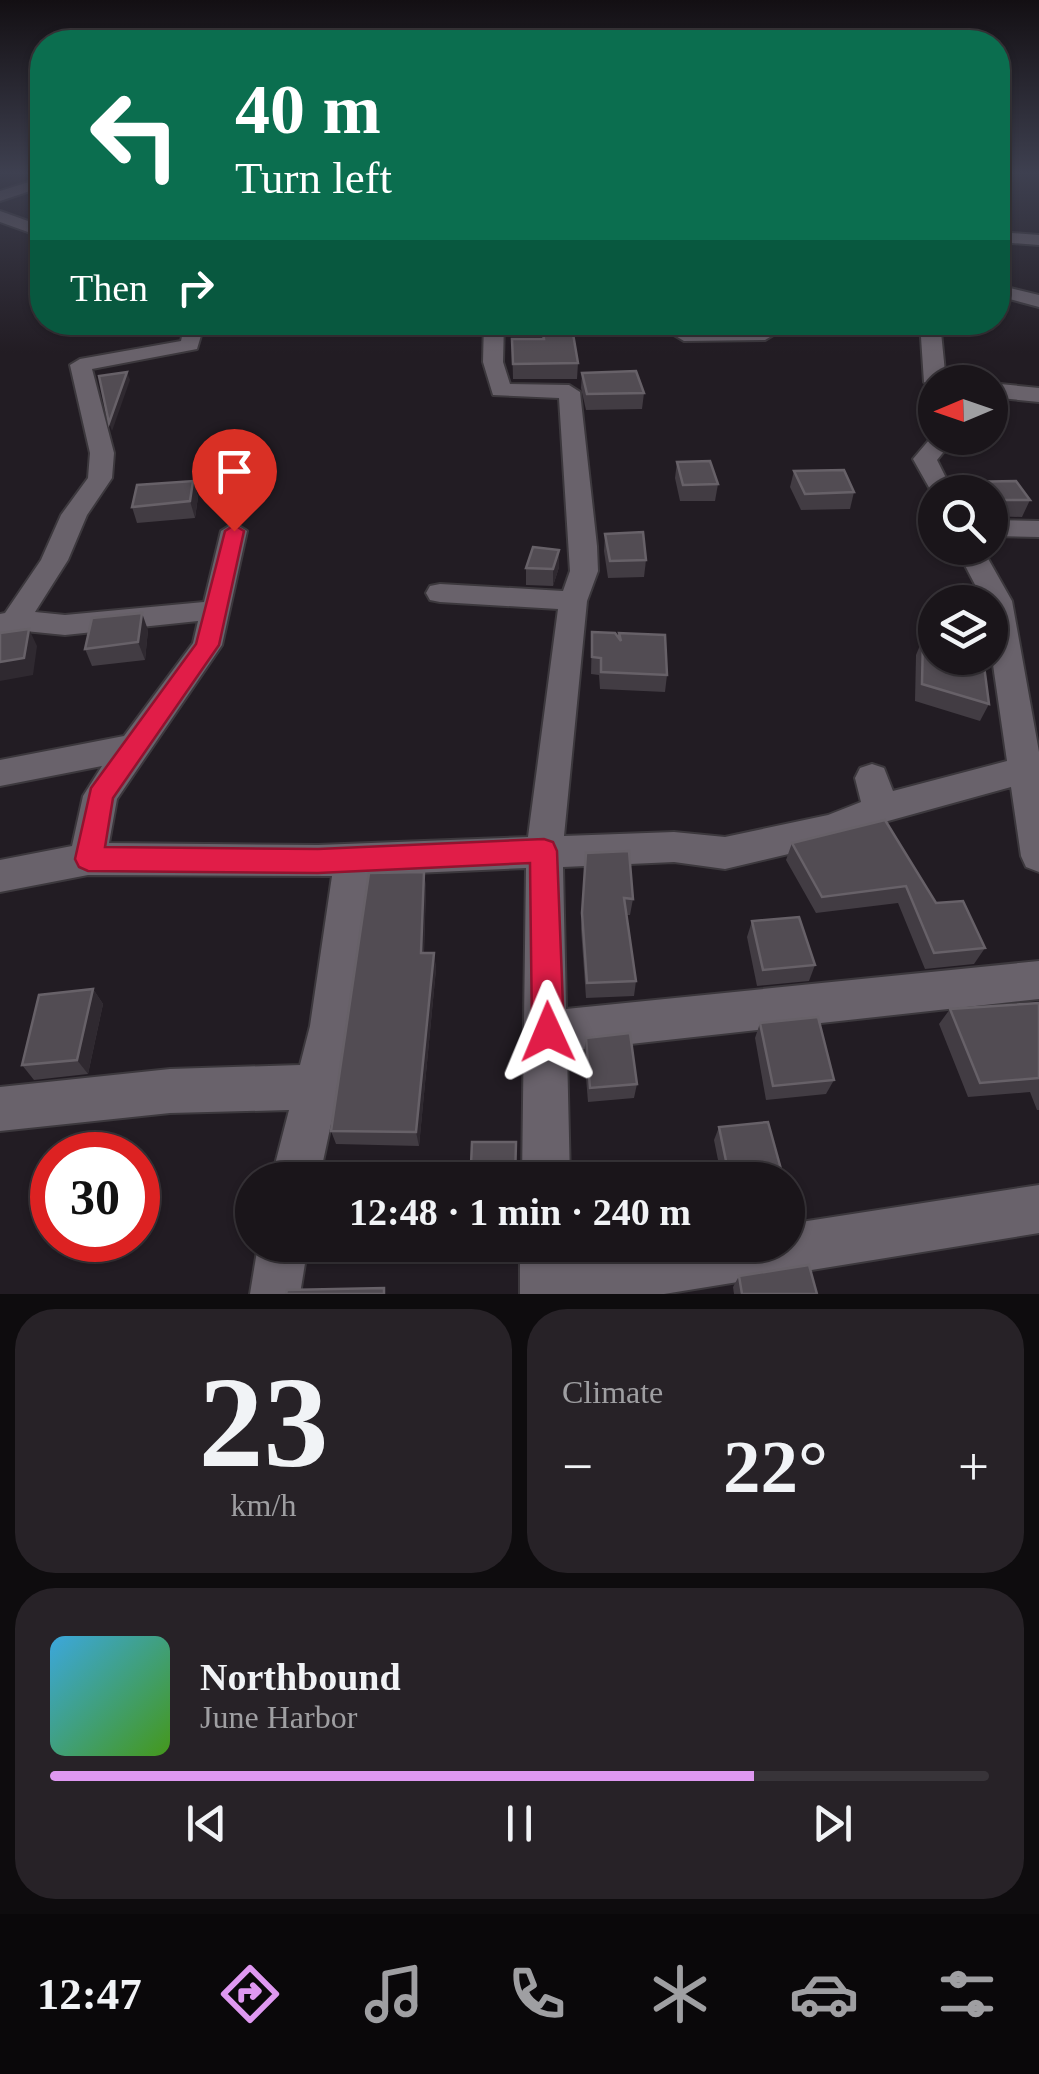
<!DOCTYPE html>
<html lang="en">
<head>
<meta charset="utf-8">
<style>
  :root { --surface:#1a151a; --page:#272227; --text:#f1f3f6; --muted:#9f9fa2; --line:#383439; --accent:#df98f1 }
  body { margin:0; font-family:Georgia,serif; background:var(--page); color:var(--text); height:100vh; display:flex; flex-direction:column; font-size:38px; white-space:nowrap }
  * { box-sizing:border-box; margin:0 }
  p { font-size:32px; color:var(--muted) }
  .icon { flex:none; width:55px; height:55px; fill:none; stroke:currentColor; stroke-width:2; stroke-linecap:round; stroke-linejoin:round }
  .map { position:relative; height:1294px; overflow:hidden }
  .details { display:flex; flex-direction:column; gap:15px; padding:15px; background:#0e0c0e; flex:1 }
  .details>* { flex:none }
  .guide { position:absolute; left:30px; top:30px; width:980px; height:305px; border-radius:40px; box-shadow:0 2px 8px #0004,0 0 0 2px var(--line); background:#0b6e4f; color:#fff; overflow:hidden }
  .needle { width:65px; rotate:268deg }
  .fabs { position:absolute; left:918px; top:365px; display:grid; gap:20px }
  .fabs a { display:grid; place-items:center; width:90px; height:90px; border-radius:50%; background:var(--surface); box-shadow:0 2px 8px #0004,0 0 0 2px var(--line); font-size:50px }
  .speed { position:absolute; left:30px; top:1132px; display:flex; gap:20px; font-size:50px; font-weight:700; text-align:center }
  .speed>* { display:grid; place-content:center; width:130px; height:130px; border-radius:50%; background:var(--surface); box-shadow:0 2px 8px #0004,0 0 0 2px var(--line); line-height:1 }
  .speed .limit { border:15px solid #d22; background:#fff; color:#111 }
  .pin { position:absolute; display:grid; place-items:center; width:85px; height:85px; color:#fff; margin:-102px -42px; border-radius:50% 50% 50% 0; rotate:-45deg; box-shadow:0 0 10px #0007 }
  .pin .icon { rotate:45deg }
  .me { position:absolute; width:110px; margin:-55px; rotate:359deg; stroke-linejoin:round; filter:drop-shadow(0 0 8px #0008) }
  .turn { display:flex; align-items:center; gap:35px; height:210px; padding:0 40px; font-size:45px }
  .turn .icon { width:130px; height:130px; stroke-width:2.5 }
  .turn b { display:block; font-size:70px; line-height:85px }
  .then { display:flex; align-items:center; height:95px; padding:0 40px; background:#0003; gap:20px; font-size:38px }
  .big { font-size:75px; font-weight:700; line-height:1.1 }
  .details .tile { flex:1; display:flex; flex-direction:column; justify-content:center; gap:15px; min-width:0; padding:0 35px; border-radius:40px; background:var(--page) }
  .details .dial { align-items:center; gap:0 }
  .dial b { font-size:130px; line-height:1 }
  .song { display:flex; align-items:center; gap:30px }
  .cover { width:120px; height:120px; border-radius:15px; background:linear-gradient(135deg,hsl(200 70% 55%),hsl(100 70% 35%)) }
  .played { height:10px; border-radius:5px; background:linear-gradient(90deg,var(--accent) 75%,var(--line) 75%) }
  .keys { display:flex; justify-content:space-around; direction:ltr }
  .heat { display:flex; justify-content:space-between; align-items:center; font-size:55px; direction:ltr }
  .details .tiles { flex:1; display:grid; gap:15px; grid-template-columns:1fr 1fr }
  .tile:last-child { grid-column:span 2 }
  .trip { position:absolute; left:235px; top:1162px; width:570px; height:100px; border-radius:50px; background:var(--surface); box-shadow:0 2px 8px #0004,0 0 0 2px var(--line); font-weight:700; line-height:100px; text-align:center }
  .tabs { display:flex; height:160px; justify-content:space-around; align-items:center; background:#0a080a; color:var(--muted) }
  .tabs .icon { width:70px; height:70px }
  .tabs .selected { color:var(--accent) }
  .tabs b { font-size:45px; color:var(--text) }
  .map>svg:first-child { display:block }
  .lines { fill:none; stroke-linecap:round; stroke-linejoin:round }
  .minor-casing { stroke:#3c383d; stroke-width:4 }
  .minor { fill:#69626b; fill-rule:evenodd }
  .wall { fill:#423c43 }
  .shaded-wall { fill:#2f2930 }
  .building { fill:#524c53; stroke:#676168; stroke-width:2.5 }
  .route { fill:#e11d48; stroke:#92132f; stroke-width:2.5 }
</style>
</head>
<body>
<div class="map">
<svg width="1039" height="1294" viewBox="0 0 1039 1294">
  <rect width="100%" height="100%" fill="#221c23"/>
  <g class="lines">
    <!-- minor casing -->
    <g class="minor-casing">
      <g id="minor">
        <polygon points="42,178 42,187 0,201 0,191"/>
        <polygon points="0,211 42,226 42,237 0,222"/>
        <polygon points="998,232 1039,235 1039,245 998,242"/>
        <polygon points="998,285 1039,295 1039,307 998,296"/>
        <polygon points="185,322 205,322 197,349 92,369 114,453 112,478 87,515 68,560 35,612 65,615 204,602 221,531 234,523 247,531 222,645 117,799 109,843 318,845 528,837 558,609 440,602 430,600 426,593 430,586 440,584 563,591 570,571 559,398 493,395 483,362 484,322 504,322 503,362 510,384 569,385 580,392 597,546 598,571 587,601 564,836 674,832 725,837 828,815 861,802 855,778 860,768 872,764 884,768 893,791 1007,761 990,644 990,602 984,602 956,548 982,548 1012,601 1039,752 1039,872 1026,867 1021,856 1011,787 888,821 831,844 725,869 674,862 563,867 566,1009 1039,961 1039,999 567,1051 570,1180 522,1180 526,868 370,875 352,1026 319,1180 271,1180 289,1110 170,1113 0,1131 0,1087 170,1069 300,1065 310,1026 332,876 88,875 0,892 0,860 72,846 83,796 102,766 0,786 0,760 124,736 193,643 198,621 65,635 15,630 0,634 0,614 5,613 41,560 61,515 88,478 90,453 70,365 80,359 181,341"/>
        <polygon points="753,322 773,322 775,334 765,340 684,341 674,335 684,329 754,328"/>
        <polygon points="920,322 940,322 946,382 935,382 935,388 924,382"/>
        <polygon points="990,383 1039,388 1039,402 990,397"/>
        <polygon points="935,433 935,438 955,438 937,460 953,492 935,492 935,498 913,459"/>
        <polygon points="990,520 1039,521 1039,537 990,536"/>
        <polygon points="1039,1185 1039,1233 664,1294 520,1294 520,1245 570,1245 570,1259 657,1245 788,1245 788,1224"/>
        <polygon points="258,1245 308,1245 300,1294 250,1294"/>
      </g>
    </g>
    <!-- minor -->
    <use href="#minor" class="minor"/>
  </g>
  <!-- wall -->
  <g class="wall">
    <polygon points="542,322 571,322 578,363 577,379 513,379 512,339 542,339"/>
    <polygon points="699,322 723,322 700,325"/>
    <polygon points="582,373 644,393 642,409 586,410 581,388"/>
    <polygon points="677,462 718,484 715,501 680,501 675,478"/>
    <polygon points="794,471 854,492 850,509 801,510 790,487"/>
    <polygon points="193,481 198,497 195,518 137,523 132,507"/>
    <polygon points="963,482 1030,500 1022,517 990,516 990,492 959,492"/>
    <polygon points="605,534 646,560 644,577 608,578 604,551"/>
    <polygon points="559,550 559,567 553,586 526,585 526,568"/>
    <polygon points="148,630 145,660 92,666 85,649"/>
    <polygon points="592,632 619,638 619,633 667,675 665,692 600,689 599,675 591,674"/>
    <polygon points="923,638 989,704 980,721 915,701 916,655"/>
    <polygon points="885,820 936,903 985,948 974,964 925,969 898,903 816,913 786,860 792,843"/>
    <polygon points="586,853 633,899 630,915 626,915 636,981 634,996 586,998 581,929"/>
    <polygon points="424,872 426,888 424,953 434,953 436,969 419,1146 336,1144 331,1131"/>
    <polygon points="752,921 815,965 809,981 757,986 747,937"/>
    <polygon points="93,989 103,1004 88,1074 34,1080 22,1065"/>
    <polygon points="1039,1003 1039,1110 1037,1110 1030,1092 968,1097 939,1024 950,1009"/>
    <polygon points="760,1023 834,1080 826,1094 766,1100 755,1038"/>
    <polygon points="586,1038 637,1084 634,1098 588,1102 584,1053"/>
    <polygon points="719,1127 784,1180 722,1180 714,1140"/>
    <polygon points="418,1245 514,1245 514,1250 419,1249"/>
    <polygon points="739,1276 817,1294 734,1294 733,1287"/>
  </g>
  <!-- shaded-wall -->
  <g class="shaded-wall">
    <polygon points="127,372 130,380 112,431 109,423"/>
    <polygon points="193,481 198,497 195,518 190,501"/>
    <polygon points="559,550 559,567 553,586 553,569"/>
    <polygon points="142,613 148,630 145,660 138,642"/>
    <polygon points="29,629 37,646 33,675 0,681 0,662"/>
    <polygon points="424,872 426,888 423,968 421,953"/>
    <polygon points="434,953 436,969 419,1146 416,1132"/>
    <polygon points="93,989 103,1004 88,1074 77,1060"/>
  </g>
  <!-- building -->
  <g class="building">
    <polygon points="542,322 571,322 578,363 513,364 512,339 544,339"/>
    <polygon points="636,371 644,393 587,394 582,373"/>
    <polygon points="127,372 109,423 99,376"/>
    <polygon points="710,461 718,484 683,485 677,462"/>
    <polygon points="844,470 854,492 805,494 794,471"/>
    <polygon points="193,481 190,501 132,507 137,485"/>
    <polygon points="1016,481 1030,500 997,500 993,504 990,504 990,492 969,492 963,482"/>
    <polygon points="643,532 646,560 610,561 605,534"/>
    <polygon points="533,547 559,550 553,569 526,568"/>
    <polygon points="142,613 138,642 85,649 92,618"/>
    <polygon points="29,629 24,658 0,662 0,633"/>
    <polygon points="592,632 615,633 621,641 619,633 665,635 667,675 601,672 601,658 592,657"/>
    <polygon points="923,638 935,640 935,658 983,658 989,704 922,684"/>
    <polygon points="885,820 936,903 963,901 985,948 934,953 906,886 822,897 792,843"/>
    <polygon points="629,851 633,899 624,898 636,981 587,983 582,913 586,853"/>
    <polygon points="424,872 421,953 434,953 416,1132 331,1131 369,873"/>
    <polygon points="799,917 815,965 763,970 752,921"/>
    <polygon points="93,989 77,1060 22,1065 39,995"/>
    <polygon points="1039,1003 1039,1078 980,1083 950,1009"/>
    <polygon points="818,1017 834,1080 773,1086 760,1023"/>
    <polygon points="630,1033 637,1084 590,1088 586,1038"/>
    <polygon points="768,1122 784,1180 730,1180 719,1127"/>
    <polygon points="472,1142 516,1142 515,1180 422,1180 424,1164 471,1165"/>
    <polygon points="809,1265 817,1294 742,1294 739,1276"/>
    <polygon points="384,1288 384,1294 286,1294 287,1290"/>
  </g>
  <!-- sky -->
  <linearGradient id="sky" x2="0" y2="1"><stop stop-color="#130f13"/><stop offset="0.49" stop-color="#3e4050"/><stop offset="1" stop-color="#3e4050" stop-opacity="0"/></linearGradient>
  <rect width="1039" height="353" fill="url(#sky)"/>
  <!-- route -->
  <polygon class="route" points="234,525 244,531 219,645 113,798 105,847 318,849 544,839 553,842 557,851 564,1032 559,1043 548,1048 536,1043 532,1032 530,863 318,873 88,871 79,867 75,859 91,788 196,644 225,531"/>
</svg>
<div class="fabs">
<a><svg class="needle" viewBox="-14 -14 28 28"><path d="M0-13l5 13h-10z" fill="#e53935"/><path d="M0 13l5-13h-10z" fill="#9f9fa2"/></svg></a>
<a><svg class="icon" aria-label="search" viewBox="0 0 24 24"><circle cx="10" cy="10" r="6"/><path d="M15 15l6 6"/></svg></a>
<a><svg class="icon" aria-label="layers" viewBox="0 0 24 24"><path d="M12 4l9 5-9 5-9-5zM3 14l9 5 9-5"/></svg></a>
</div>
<div class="speed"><div class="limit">30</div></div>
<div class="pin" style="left:234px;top:531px;background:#d93025"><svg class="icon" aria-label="arrive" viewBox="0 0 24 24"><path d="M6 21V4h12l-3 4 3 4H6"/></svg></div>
<svg class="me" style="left:548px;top:1032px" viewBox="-20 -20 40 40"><path d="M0-17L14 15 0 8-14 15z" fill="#e11d48" stroke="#fff" stroke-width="4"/></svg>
<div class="trip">12:48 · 1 min · 240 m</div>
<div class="guide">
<div class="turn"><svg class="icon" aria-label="left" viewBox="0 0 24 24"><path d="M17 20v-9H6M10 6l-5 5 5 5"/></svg><div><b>40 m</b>Turn left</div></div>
<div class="then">Then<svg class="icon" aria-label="right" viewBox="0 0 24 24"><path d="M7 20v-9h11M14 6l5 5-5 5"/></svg></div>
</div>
</div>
<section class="details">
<div class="tiles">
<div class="tile dial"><b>23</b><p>km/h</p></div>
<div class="tile"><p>Climate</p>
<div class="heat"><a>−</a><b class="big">22°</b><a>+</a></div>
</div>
<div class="tile">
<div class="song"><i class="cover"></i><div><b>Northbound</b><p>June Harbor</p></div></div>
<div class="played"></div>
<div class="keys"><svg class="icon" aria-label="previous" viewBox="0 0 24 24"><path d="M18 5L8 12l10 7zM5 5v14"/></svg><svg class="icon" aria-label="pause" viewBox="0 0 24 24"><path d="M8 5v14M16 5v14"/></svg><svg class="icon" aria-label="next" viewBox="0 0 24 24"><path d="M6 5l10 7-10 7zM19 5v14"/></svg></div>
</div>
</div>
</section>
<nav class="tabs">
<b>12:47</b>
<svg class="icon selected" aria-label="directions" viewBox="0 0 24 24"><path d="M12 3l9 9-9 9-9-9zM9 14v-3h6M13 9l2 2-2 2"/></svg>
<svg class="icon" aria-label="music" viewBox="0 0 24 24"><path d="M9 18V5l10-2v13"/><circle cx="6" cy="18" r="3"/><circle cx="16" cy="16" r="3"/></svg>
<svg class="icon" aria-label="phone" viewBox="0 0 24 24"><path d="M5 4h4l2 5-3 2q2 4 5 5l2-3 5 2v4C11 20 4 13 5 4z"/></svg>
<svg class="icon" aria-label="climate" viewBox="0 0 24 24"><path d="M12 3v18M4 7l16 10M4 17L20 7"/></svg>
<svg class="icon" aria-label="car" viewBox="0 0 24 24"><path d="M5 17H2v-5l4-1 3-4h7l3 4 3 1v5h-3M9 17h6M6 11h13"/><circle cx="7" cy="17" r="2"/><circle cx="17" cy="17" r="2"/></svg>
<svg class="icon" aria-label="filters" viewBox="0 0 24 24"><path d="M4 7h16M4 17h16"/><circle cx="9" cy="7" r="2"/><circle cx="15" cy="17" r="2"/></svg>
</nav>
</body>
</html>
